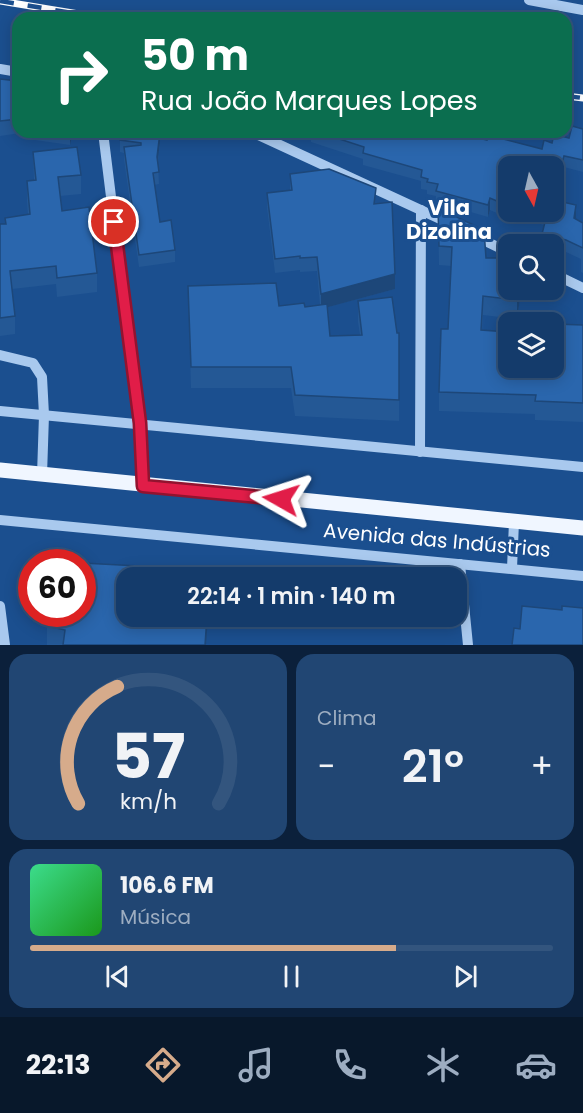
<!DOCTYPE html>
<html lang="pt">
<head>
<meta charset="utf-8">
<style>
  :root { --surface:#143b6b; --page:#214673; --text:#f1f3f6; --muted:#9dadc1; --line:#33557e; --accent:#d6ab8b }
  body { margin:0; font-family:Poppins,sans-serif; background:var(--page); color:var(--text); height:100vh; display:flex; flex-direction:column; font-size:22px; white-space:nowrap }
  * { box-sizing:border-box; margin:0 }
  p { font-size:20px; color:var(--muted) }
  .icon { flex:none; width:33px; height:33px; fill:none; stroke:currentColor; stroke-width:2; stroke-linecap:round; stroke-linejoin:round }
  .map { position:relative; height:645px; overflow:hidden }
  .panel { display:flex; flex-direction:column; gap:9px; padding:9px; background:#0b203b; flex:1 }
  .panel>* { flex:none }
  .guide { position:absolute; left:12px; top:12px; width:560px; height:126px; border-radius:18px; box-shadow:0 3px 15px #0003,0 0 0 2px var(--line); background:#0b6e4f; color:#fff; overflow:hidden }
  .needle { width:39px; rotate:172deg }
  .tools { position:absolute; left:498px; top:156px; display:grid; gap:12px }
  .tools a { display:grid; place-items:center; width:66px; height:66px; border-radius:12px; background:var(--surface); box-shadow:0 3px 15px #0003,0 0 0 2px var(--line); font-size:30px }
  .speed { position:absolute; left:18px; top:549px; display:flex; gap:12px; font-size:30px; font-weight:700; text-align:center }
  .speed>* { display:grid; place-content:center; width:78px; height:78px; border-radius:50%; background:var(--surface); box-shadow:0 3px 15px #0003,0 0 0 2px var(--line); line-height:1 }
  .speed .limit { border:9px solid #d22; background:#fff; color:#111 }
  .pin { position:absolute; display:grid; place-items:center; width:51px; height:51px; color:#fff; margin:-26px; border:3px solid #fff; border-radius:50%; box-shadow:0 2px 6px #0007 }
  .me { position:absolute; width:66px; margin:-33px; rotate:276deg; stroke-linejoin:round; filter:drop-shadow(0 0 4px #0008) }
  .turn { display:flex; align-items:center; gap:21px; height:126px; padding:0 30px; font-size:27px }
  .turn .icon { width:78px; height:78px; stroke-width:2.5 }
  .turn b { display:block; font-size:42px; line-height:51px }
  .big { font-size:45px; font-weight:600; line-height:1.1 }
  .panel .widget { flex:1; display:flex; flex-direction:column; justify-content:center; gap:9px; min-width:0; padding:0 21px; border-radius:18px; background:var(--page) }
  .panel .dial { align-items:center; gap:0 }
  .dial svg { height:156px; overflow:visible; fill:none; stroke:var(--line); stroke-width:7; stroke-linecap:round; text-anchor:middle }
  .dial text { fill:var(--text); stroke:none }
  .song { display:flex; align-items:center; gap:18px }
  .cover { width:72px; height:72px; border-radius:9px; background:linear-gradient(135deg,hsl(150 70% 55%),hsl(120 70% 35%)) }
  .played { height:6px; border-radius:3px; background:linear-gradient(90deg,var(--accent) 70%,var(--line) 70%) }
  .keys { display:flex; justify-content:space-around; direction:ltr }
  .heat { display:flex; justify-content:space-between; align-items:center; font-size:33px; direction:ltr }
  .panel .tiles { flex:1; display:grid; gap:9px; grid-template-columns:1fr 1fr }
  .widget:last-child { grid-column:span 2 }
  .trip { position:absolute; left:116px; top:567px; width:351px; height:60px; border-radius:18px; background:var(--surface); box-shadow:0 3px 15px #0003,0 0 0 2px var(--line); font-weight:600; line-height:60px; text-align:center }
  .menu { display:flex; height:96px; justify-content:space-around; align-items:center; background:#08182b; color:var(--muted) }
  .menu .icon { width:42px; height:42px }
  .menu .selected { color:var(--accent) }
  .menu b { font-size:27px; color:var(--text) }
  .map>svg:first-child { display:block }
  .lines { fill:none; stroke-linecap:round; stroke-linejoin:round }
  .minor { stroke:#a9c9ee; stroke-width:10 }
  .major { stroke:#f0f6ff; stroke-width:15 }
  .rail-casing { stroke:#fff; stroke-width:7 }
  .rail { stroke:#1b4f8f; stroke-width:4.5; stroke-dasharray:14; stroke-linecap:butt }
  .wall { fill:#245895; fill-rule:evenodd }
  .shaded-wall { fill:#1d4779 }
  .building { fill:#2a66ad; stroke:#1d4779; stroke-width:1.5 }
  .route-casing { stroke:#92132f; stroke-width:15 }
  .route { stroke:#e11d48; stroke-width:10 }
  .labels { text-anchor:middle; dominant-baseline:central; stroke-width:6; stroke-linejoin:round; paint-order:stroke }
  .street-label { font-size:20px; fill:#fff; stroke:#1b4f8f }
  .neighbourhood-label { font-size:21px; font-weight:bold; fill:#fff; stroke:#1b4f8f }
</style>
</head>
<body>
<div class="map">
<svg width="583" height="645" viewBox="0 0 583 645">
  <rect width="100%" height="100%" fill="#1b4f8f"/>
  <g class="lines">
    <!-- minor -->
    <g class="minor">
      <polyline points="529,0 583,10"/>
      <polyline points="0,69 18,72"/>
      <polyline points="103,132 139,423 143,486"/>
      <polyline points="252,132 451,224"/>
      <polyline points="473,235 508,252"/>
      <polyline points="554,274 583,288"/>
      <polyline points="0,355 33,363 42,377 44,415 42,475"/>
      <polyline points="0,411 583,467"/>
      <polyline points="420,452 421,210"/>
      <polyline points="0,520 583,576"/>
      <polyline points="460,564 468,645"/>
      <polyline points="512,568 514,522"/>
      <polyline points="0,606 5,645"/>
    </g>
    <!-- major -->
    <polyline class="major" points="0,470 583,528"/>
    <!-- rail casing -->
    <g class="rail-casing">
      <g id="rail">
        <polyline points="0,1 103,18"/>
        <polyline points="566,96 583,98"/>
      </g>
    </g>
    <!-- rail -->
    <use href="#rail" class="rail"/>
  </g>
  <!-- wall -->
  <g class="wall">
    <polygon points="0,79 18,81 18,132 27,132 0,136"/>
    <path d="M583,129v43l-19,-5 -10,34 22,16v2l7,4v50l-2,-1v-13l-15,-7 -12,-3v-5h-12v-10l2,-9 -37,-11 -1,3 -16,-7 -2,7 -52,-15v-6l-9,-2v-4l-6,-1v-8l-58,-16v-6l-52,-17v-10h142l34,8h18l37,9 10,-6 17,-5zM508,166l46,46h-46z"/>
    <polygon points="28,132 73,132 70,145 28,139"/>
    <polygon points="161,132 158,163 159,184 154,185 160,222 175,250 175,262 139,267 124,159 124,153 120,152 120,140"/>
    <polygon points="33,152 81,175 81,194 60,196 62,211 97,273 97,292 57,297 56,284 12,289 15,316 15,334 0,336 0,224 5,224 5,218 28,215 27,200 27,181 34,180"/>
    <polygon points="290,174 376,204 395,289 328,307 330,336 360,335 358,322 358,301 397,333 399,333 399,421 295,416 291,388 191,388 188,286 279,306 305,307 320,305 317,271 300,272 300,270 275,273 267,207 267,193 290,190"/>
    <polygon points="438,208 486,258 502,277 520,290 520,299 517,319 483,315 482,331 508,368 583,325 583,422 535,420 535,414 439,411 439,392 448,329 451,266 439,265"/>
    <polygon points="126,616 208,616 206,645 47,645 47,626"/>
  </g>
  <!-- shaded-wall -->
  <g class="shaded-wall">
    <polygon points="70,132 73,132 70,145"/>
    <polygon points="160,132 161,132 157,169 157,157"/>
    <polygon points="564,156 564,167 554,204 554,192"/>
    <polygon points="490,198 490,210 488,217 488,205"/>
    <polygon points="576,205 576,217 574,230 574,218"/>
    <polygon points="395,274 395,289 321,309 321,294"/>
    <polygon points="518,290 520,290 520,299 517,319 517,300"/>
    <polygon points="207,616 208,616 206,645 205,645"/>
  </g>
  <!-- building -->
  <g class="building">
    <polygon points="0,79 18,81 18,119 0,121"/>
    <polygon points="572,126 583,129 583,160 564,156 554,192 554,166 508,166 508,203 507,202 506,205 490,198 488,205 436,191 438,184 427,182 428,179 421,177 422,170 363,153 364,147 318,132 453,132 487,140 489,132 505,132 503,139 542,149 544,140 552,143 554,134 569,138"/>
    <polygon points="121,132 160,132 157,157 159,172 153,173 160,222 171,220 175,250 139,255 124,147 141,145 141,143 120,140"/>
    <polygon points="77,147 81,175 58,177 62,211 89,207 97,273 57,278 56,266 10,271 15,316 0,318 0,224 6,224 5,218 30,214 27,181 36,180 33,152"/>
    <polygon points="329,169 376,188 374,204 392,202 395,274 321,294 317,257 300,258 300,256 275,259 267,193 292,190 290,174"/>
    <polygon points="554,200 576,205 574,218 583,223 583,248 566,240 542,234 547,214 538,212 554,212"/>
    <polygon points="438,208 484,230 486,258 502,258 502,277 508,278 508,290 518,290 517,300 483,296 481,330 508,332 508,368 554,368 554,324 583,325 583,403 535,401 536,395 439,392 441,329 448,329 452,247 439,246"/>
    <polygon points="276,283 279,306 304,303 305,307 327,304 330,336 362,335 358,301 392,297 397,333 399,333 399,400 295,395 291,367 191,367 188,286"/>
    <polygon points="53,561 81,562 53,562"/>
    <polygon points="82,563 158,567 158,578 126,578 126,616 207,616 205,645 63,645 65,630 47,626 47,614 82,614"/>
    <polygon points="522,606 562,610 562,606 583,608 583,645 512,645 514,628 520,629"/>
  </g>
  <g class="lines">
    <!-- route casing -->
    <g class="route-casing">
      <polyline id="route" points="114,222 140,423 143,486 281,499"/>
    </g>
    <!-- route -->
    <use href="#route" class="route"/>
  </g>
  <g class="labels">
    <!-- street labels -->
    <g class="street-label">
      <text transform="translate(437 540) rotate(5)">Avenida das Indústrias</text>
    </g>
    <!-- neighbourhood labels -->
    <g class="neighbourhood-label">
      <text x="449" y="207">Vila<tspan x="449" dy="24">Dizolina</tspan></text>
    </g>
  </g>
</svg>
<div class="tools">
<a><svg class="needle" viewBox="-14 -14 28 28"><path d="M0-13l5 13h-10z" fill="#e53935"/><path d="M0 13l5-13h-10z" fill="#9dadc1"/></svg></a>
<a><svg class="icon" aria-label="search" viewBox="0 0 24 24"><circle cx="10" cy="10" r="6"/><path d="M15 15l6 6"/></svg></a>
<a><svg class="icon" aria-label="layers" viewBox="0 0 24 24"><path d="M12 4l9 5-9 5-9-5zM3 14l9 5 9-5"/></svg></a>
</div>
<div class="speed"><div class="limit">60</div></div>
<div class="pin" style="left:114px;top:222px;background:#d93025"><svg class="icon" aria-label="arrive" viewBox="0 0 24 24"><path d="M6 21V4h12l-3 4 3 4H6"/></svg></div>
<svg class="me" style="left:281px;top:499px" viewBox="-20 -20 40 40"><path d="M0-17L14 15 0 8-14 15z" fill="#e11d48" stroke="#fff" stroke-width="4"/></svg>
<div class="trip">22:14 · 1 min · 140 m</div>
<div class="guide">
<div class="turn"><svg class="icon" aria-label="right" viewBox="0 0 24 24"><path d="M7 20v-9h11M14 6l5 5-5 5"/></svg><div><b>50 m</b>Rua João Marques Lopes</div></div>
</div>
</div>
<section class="panel">
<div class="tiles">
<div class="widget dial"><svg viewBox="0 0 100 80">
<path d="M14 69A42 42 0 1 1 86 69"/>
<path d="M14 69A42 42 0 0 1 34 9" stroke="#d6ab8b"/>
<text x="50" y="56" font-size="32" font-weight="700">57</text>
<text x="50" y="72" font-size="11">km/h</text>
</svg></div>
<div class="widget"><p>Clima</p>
<div class="heat"><a>−</a><b class="big">21°</b><a>+</a></div>
</div>
<div class="widget">
<div class="song"><i class="cover"></i><div><b>106.6 FM</b><p>Música</p></div></div>
<div class="played"></div>
<div class="keys"><svg class="icon" aria-label="previous" viewBox="0 0 24 24"><path d="M18 5L8 12l10 7zM5 5v14"/></svg><svg class="icon" aria-label="pause" viewBox="0 0 24 24"><path d="M8 5v14M16 5v14"/></svg><svg class="icon" aria-label="next" viewBox="0 0 24 24"><path d="M6 5l10 7-10 7zM19 5v14"/></svg></div>
</div>
</div>
</section>
<nav class="menu">
<b>22:13</b>
<svg class="icon selected" aria-label="directions" viewBox="0 0 24 24"><path d="M12 3l9 9-9 9-9-9zM9 14v-3h6M13 9l2 2-2 2"/></svg>
<svg class="icon" aria-label="music" viewBox="0 0 24 24"><path d="M9 18V5l10-2v13"/><circle cx="6" cy="18" r="3"/><circle cx="16" cy="16" r="3"/></svg>
<svg class="icon" aria-label="phone" viewBox="0 0 24 24"><path d="M5 4h4l2 5-3 2q2 4 5 5l2-3 5 2v4C11 20 4 13 5 4z"/></svg>
<svg class="icon" aria-label="climate" viewBox="0 0 24 24"><path d="M12 3v18M4 7l16 10M4 17L20 7"/></svg>
<svg class="icon" aria-label="car" viewBox="0 0 24 24"><path d="M5 17H2v-5l4-1 3-4h7l3 4 3 1v5h-3M9 17h6M6 11h13"/><circle cx="7" cy="17" r="2"/><circle cx="17" cy="17" r="2"/></svg>
</nav>
</body>
</html>
